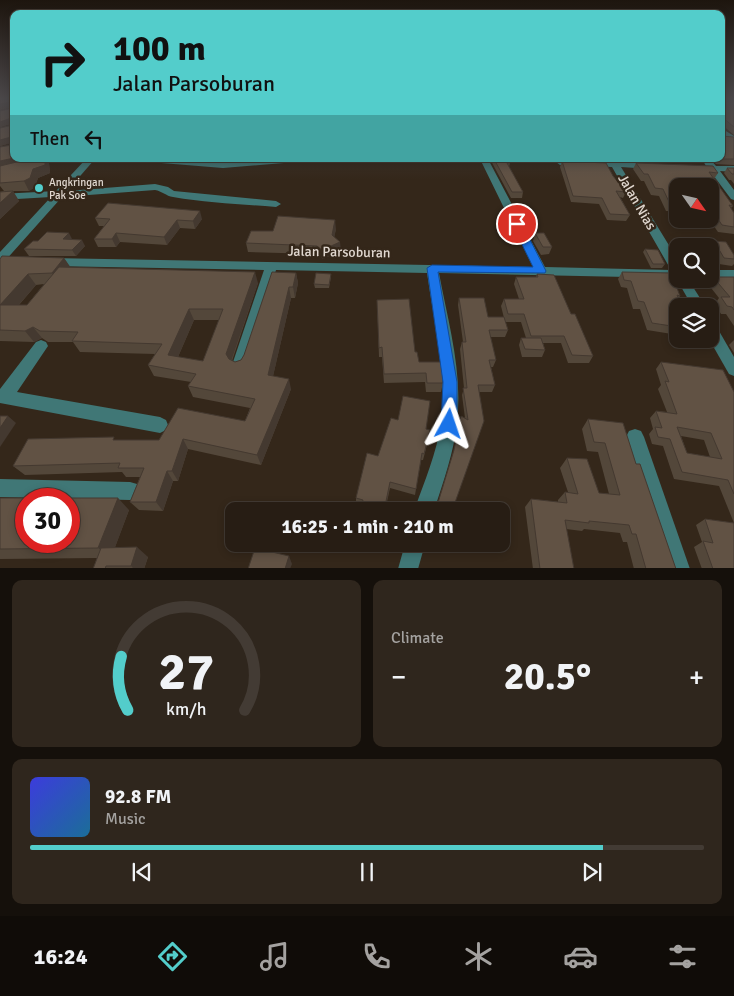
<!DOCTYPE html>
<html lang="en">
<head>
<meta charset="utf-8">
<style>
  :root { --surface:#271d14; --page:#2f261d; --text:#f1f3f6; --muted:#a4a2a0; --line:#433b34; --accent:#53cdcb }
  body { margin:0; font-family:Signika,sans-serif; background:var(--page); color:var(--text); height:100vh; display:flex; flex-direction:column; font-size:19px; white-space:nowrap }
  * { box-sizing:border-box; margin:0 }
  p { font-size:16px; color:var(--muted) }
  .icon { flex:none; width:28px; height:28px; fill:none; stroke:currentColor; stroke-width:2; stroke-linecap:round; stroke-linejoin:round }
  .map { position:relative; height:568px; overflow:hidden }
  .panel { display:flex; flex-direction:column; gap:12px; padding:12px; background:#15100b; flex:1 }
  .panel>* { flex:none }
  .top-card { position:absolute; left:10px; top:10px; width:715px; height:152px; border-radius:10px; box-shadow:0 2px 8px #0003,0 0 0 1px var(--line); background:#53cdcb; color:#111; overflow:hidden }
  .needle { width:32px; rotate:124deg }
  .controls { position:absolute; left:669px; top:178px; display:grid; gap:10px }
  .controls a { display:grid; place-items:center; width:50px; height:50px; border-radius:10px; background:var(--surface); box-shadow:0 2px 8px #0003,0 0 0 1px var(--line); font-size:25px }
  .speed { position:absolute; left:15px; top:488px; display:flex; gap:10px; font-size:25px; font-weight:700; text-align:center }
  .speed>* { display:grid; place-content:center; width:65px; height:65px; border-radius:50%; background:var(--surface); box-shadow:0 2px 8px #0003,0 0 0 1px var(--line); line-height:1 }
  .speed .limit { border:8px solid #d22; background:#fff; color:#111 }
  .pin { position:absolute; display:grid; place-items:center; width:42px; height:42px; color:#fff; margin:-21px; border:2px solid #fff; border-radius:50%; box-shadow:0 1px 5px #0007 }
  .me { position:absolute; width:55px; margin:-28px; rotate:5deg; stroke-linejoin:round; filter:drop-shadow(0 0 4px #0008) }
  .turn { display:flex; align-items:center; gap:18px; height:105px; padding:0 20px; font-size:22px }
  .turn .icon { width:65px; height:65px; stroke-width:2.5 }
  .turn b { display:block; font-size:35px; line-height:42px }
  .then { display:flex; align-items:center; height:48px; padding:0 20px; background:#0003; gap:10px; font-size:19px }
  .big { font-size:38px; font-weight:700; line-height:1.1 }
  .panel .card { flex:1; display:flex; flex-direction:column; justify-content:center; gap:8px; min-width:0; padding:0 18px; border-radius:10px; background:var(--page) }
  .panel .dial { align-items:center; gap:0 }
  .dial svg { height:130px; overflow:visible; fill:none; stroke:var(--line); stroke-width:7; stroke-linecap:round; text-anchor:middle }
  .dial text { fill:var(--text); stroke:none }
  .song { display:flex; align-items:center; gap:15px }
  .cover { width:60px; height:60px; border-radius:8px; background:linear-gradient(135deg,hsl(240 70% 55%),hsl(200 70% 35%)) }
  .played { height:5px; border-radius:2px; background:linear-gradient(90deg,var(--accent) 85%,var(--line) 85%) }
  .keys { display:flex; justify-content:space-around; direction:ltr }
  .heat { display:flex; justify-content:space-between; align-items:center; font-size:28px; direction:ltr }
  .panel .tiles { flex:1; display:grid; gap:12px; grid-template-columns:1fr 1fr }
  .card:last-child { grid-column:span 2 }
  .trip { position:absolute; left:225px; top:502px; width:285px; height:50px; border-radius:10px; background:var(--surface); box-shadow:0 2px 8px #0003,0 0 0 1px var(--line); font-weight:700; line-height:50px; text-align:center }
  .dock { display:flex; height:80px; justify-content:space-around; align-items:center; background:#100c08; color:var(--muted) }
  .dock .icon { width:35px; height:35px }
  .dock .selected { color:var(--accent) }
  .dock b { font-size:22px; color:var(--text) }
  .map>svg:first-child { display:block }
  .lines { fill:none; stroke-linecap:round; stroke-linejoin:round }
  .minor { fill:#407776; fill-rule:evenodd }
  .wall { fill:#53473a; fill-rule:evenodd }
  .shaded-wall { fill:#443930 }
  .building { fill:#615244; stroke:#443930; fill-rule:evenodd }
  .route { fill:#1a73e8; stroke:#114b97 }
  .poi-dot { fill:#53cdcb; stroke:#34271a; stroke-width:2 }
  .labels { text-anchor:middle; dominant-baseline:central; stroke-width:5; stroke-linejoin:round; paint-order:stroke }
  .far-poi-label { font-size:11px; fill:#e1d8d0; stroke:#34271a; text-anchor:start }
  .street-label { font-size:14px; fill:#e1d8d0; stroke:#34271a }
</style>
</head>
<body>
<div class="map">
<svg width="734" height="569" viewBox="0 0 734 569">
  <rect width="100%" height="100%" fill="#34271a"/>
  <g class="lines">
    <!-- minor -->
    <g class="minor">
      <polygon points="721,128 734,136 734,140 729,140 721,134"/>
      <polygon points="44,159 58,159 0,175 0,169"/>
      <path d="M86,159h9l-28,32 88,-7 13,3 6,4 102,10 5,3 -5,3c-34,-3 -69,-4 -103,-10 -7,-1 -11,-6 -18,-7l-93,7 -58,65 -4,1v-11l51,-55 -51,3v-6l56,-3z"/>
      <path d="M145,159c26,0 52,3 78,3 26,0 51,-5 77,-3l-4,3 -73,6 -74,-6z"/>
      <path d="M480,159h8l57,108 126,3 -59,-103 -52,-2 -4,-3 4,-3 49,2 -1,-2h8l2,3 37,2v4l-3,1 -31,-2 57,93v19h10l17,27h-13l-16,-28 -237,-5c9,49 24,99 18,149 -3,31 -14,60 -23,89h-20c10,-29 23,-58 27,-89 6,-49 -7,-100 -14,-149l-151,-3 -30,95 -2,4 -5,2 -5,-2 -2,-4 32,-95 -214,-4 -6,-4 6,-4 483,9z"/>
      <polygon points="702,159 710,159 716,166 734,166 734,172 720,171 734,190 734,200 731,199 710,171 696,170 696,166 706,166"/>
      <rect x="710" y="270" width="24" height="8"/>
      <polygon points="710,323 715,324 734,357 734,376 729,374 709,339"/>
      <polygon points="41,340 46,342 48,346 17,392 160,417 166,420 168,425 166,430 160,433 0,403 0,389 36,342"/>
      <polygon points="635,429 641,431 644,437 690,569 669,569 626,437 629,431"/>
      <polygon points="0,479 130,482 137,484 139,491 137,498 130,500 0,497"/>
      <polygon points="405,544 425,544 418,569 398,569"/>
    </g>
  </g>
  <!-- wall -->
  <g class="wall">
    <polygon points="14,99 49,163 50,173 38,178 35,187 29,191 13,191 19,201 0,219 0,192 4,191 0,186 0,147 12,145 13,142 0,146 13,125 13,123 0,127 13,108"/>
    <polygon points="721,99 734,99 734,135 721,124"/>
    <polygon points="734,137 734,165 716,164 711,159 721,159"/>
    <polygon points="201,159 228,159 223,160 201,160"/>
    <polygon points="490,159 507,159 510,163 509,167 523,192 522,198 511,198"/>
    <polygon points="668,159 705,159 702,163 671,162"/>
    <polygon points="562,161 613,176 626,192 623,198 620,197 630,215 626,221 607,220 599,204 571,202 560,167"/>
    <polygon points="636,163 718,173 714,179 733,206 731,208 734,213 734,234 718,232 709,219 710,186 678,186 678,211 666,211 659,196 651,195 644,181 641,181 633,169"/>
    <polygon points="727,168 734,168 734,184 731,180 729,180 724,173"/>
    <polygon points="95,218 202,219 195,229 180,228 167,245 120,242 116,247 98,247 94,239 104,226 99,226"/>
    <polygon points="336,229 334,237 341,251 323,259 318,254 248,252 246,243 273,231"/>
    <polygon points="535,233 552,247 549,254 541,255 533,241"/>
    <polygon points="72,239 85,246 76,256 29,256 24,249 38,241"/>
    <polygon points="714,241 734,255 734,264 732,266 719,264 710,247"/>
    <polygon points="645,249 665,264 662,268 651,268 643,252"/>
    <path d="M64,258l6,9 188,16 -26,78 3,1 6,-2 55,-87 2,10 -3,15h-4l-18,78 18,13 -30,76 -73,-16 -10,32h-5l-10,30 -24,-1 -9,-8 10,-25h-14l-4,-5 -97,3 -12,-9 104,-26h42l86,-19 5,-13 -57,-11 -5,-11 3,-4 -37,-6 -6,-11 7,-11 -75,-2 -7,-10h-25l-6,-4 -8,4 -34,-1v-82zM44,284l-17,21h-8l17,-20zM194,320h25l-16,41 -25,-4z"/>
    <polygon points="622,272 677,289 680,296 679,298 678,306 678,335 647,330 640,309 633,309 627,288 621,287 618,279"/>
    <polygon points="537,274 571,314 593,356 589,363 568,363 561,343 543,343 545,350 542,357 522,357 519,345 521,338 526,338 521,322 505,322 501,306 504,299 519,299 514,284 516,277 536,277"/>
    <polygon points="331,277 329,288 315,288 314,284"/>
    <polygon points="713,277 734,277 734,326 726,314 721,314 715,304 719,298 708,284"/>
    <polygon points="459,298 508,330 505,337 490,337 496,360 493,367 491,367 495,385 492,392 479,392 437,506 453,456 461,416 465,418 462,395 464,388 460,349 462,342 463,342 458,305"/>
    <polygon points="377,300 415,352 419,362 443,383 441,392 426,392 425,382 384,383 382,357 379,357"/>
    <polygon points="734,340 734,353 729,345"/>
    <path d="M661,362l73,30v177h-32l-8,-22 8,-5 -6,-17 9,-6 29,4 -15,-37 -45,-7 -11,-33 -11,-2 -3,-10 4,-5 -3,-11 6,-7 11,1 -9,-23 3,-4 -5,-16zM681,436l23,4 6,17 -23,-4z"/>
    <polygon points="588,419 636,464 676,569 634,569 627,542 623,542 620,533 584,529 582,531 566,529 574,569 533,569 525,507 531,499 558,502 558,500 565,492 568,492 560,468 567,458 599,493 609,494 598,452 587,451 582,429"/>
    <polygon points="426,429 429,437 423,460 421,460 415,495 390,488 385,511 360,511 362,506 356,504 356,498 378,456"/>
    <polygon points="0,498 129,510 115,547 148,557 144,569 93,569 97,558 0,559"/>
    <polygon points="358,544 378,544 377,549"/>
  </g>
  <!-- shaded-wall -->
  <g class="shaded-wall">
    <polygon points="11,102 14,107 0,110 0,104"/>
    <polygon points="11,118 14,123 0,127 0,122"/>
    <polygon points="11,137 14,142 0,146 0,140"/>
    <polygon points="14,158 14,159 35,159 0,167 0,161"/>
    <polygon points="45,159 47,159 49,163 50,173 38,178 35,187 29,191 24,181 33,169"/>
    <polygon points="13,191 19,201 0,219 0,203"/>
    <polygon points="200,211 202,219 195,229 193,221"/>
    <polygon points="177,220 180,228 167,245 164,237"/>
    <polygon points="335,220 336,229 333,244 332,235"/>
    <polygon points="69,233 72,239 66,245 63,239"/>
    <polygon points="116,233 120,242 116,247 112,239"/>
    <polygon points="82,240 85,246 76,256 72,250"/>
    <polygon points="340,242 341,251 323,259 322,250"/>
    <polygon points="64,258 71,268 59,284 52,273"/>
    <polygon points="255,272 258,283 230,364 226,354"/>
    <polygon points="296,273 298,283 295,298 293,287"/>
    <polygon points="28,274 36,285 9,316 0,305"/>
    <polygon points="289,287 291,298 271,385 268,375"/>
    <polygon points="189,309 194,320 174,366 168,355"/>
    <polygon points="33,327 42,338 34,342 25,331"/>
    <polygon points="289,379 291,389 261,465 257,455"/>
    <polygon points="8,416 16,423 0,447 0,428"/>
    <polygon points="183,439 188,449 178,481 172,471"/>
    <polygon points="167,471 173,481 163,511 156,502"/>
    <polygon points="390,482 385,511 384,511"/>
    <polygon points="118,498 129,510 111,558 98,548"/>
    <polygon points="137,547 148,557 144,569 134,569 131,566"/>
    <polygon points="289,556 292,564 290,569 285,569"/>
  </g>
  <!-- building -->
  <g class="building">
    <polygon points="0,99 14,99 14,158 0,161 0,147 12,145 13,139 11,137 0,140 0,128 13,125 13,120 11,118 0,122 0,111 13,108 11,102 0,104"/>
    <polygon points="721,99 734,99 734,127 722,117 721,117"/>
    <polygon points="721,136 734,137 734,159 720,159 721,159"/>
    <polygon points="29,159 45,159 45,165 33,169 30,178 24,181 0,183 0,166"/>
    <polygon points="494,159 507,159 510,163 507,163 523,192 512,192"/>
    <polygon points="562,161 606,163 613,176 626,192 616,191 630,215 610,214 602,198 573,196"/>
    <polygon points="636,163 713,166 718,173 709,172 733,206 729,205 734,213 734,227 722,225 710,207 710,186 678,186 678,204 670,204 663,189 655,188 648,174 644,174"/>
    <polygon points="727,168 734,168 734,174 732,174"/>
    <polygon points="13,191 0,203 0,192"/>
    <polygon points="108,203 200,211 193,221 177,220 164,237 116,233 112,239 94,239 110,219 95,218"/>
    <polygon points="278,216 335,220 332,235 340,242 322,250 317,246 246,243 251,231 273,231"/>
    <polygon points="47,232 69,233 63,239 82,240 72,250 24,249 33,241 38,241"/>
    <polygon points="535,233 544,233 552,247 543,247"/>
    <polygon points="714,241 726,242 734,255 734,259 724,258"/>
    <polygon points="645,249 658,250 665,264 653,264"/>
    <path d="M2,256l62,2 -12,15 -24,1 -28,31h27l32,-38 196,5 -29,82 3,5 6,3 6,-2 3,-5 28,-83 24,1 -3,14h-4l-21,88 21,4 -32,76 -74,-16 -11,32h-5l-11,31h-26l14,-34h-26l2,-5 -107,3 15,-27 86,-2 -1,3h46l19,-32 67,13 10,-22 -67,-13 8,-12 -48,-9 14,-21 -90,-3 6,-9 -38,-1 -7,-4 -8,4 -25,-1v-71zM189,309h34l-20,52 -35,-6z"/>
    <polygon points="622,272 672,273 679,287 677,288 680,296 677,295 682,306 678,306 678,327 652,323 644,302 638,301 631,281 624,280"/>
    <polygon points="316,273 331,274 329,285 314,284"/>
    <polygon points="537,274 554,275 571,314 575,314 593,356 572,355 564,336 531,336 524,314 508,314 504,299 524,299 516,277 538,277"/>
    <polygon points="713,277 734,277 734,310 732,307 727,306 721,297 730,297"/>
    <polygon points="459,298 484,298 488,317 504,317 508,330 489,330 496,360 489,360 495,385 478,385 484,421 452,511 429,511 431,507 437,506 454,450 461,416 468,420 463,388 467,388 462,342 466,342"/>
    <polygon points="409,299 415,352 417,352 419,362 442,362 443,383 427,383 426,373 384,374 382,347 379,348 377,300"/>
    <polygon points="521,338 541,338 545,350 525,349"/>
    <path d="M661,362l62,8 11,22v102l-6,-14 -46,-8 -12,-33 -12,-2 -3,-10 7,1 -6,-17 21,3 -12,-33 4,1zM677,427l34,6 11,26 -35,-6z"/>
    <polygon points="403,396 430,401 426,429 430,430 424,454 422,453 416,489 390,482 384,511 360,511 363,500 356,498 367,453 378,456 391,418 398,420"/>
    <polygon points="0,416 8,416 0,428"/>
    <polygon points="588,419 623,423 636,464 640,464 676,569 646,569 636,534 632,534 629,525 589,521 589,523 565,520 574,569 540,569 531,499 567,503 565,492 578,494 567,458 587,459 599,493 620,495 605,443 594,442"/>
    <path d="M0,498h118l-20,50 -98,1zM26,499h43v42h-43z"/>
    <polygon points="705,519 734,523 734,569 713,569 703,541 713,543"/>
    <polygon points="137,547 131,566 106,566 105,569 93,569 101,548"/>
    <polygon points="255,548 289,556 285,569 248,569"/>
  </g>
  <!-- sky -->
  <linearGradient id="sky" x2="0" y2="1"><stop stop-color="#1d150e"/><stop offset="0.55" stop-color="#4a4749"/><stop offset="1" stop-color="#4a4749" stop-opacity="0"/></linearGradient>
  <rect width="734" height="179" fill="url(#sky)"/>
  <!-- route -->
  <polygon class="route" points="514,221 520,221 522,224 546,271 545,273 438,272 457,382 457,424 454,429 449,431 443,429 441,424 443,382 427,268 432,265 533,267 512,224"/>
  <!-- markers -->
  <circle class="poi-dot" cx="39" cy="188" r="5"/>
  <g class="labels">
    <!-- far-poi labels -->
    <g class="far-poi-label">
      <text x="49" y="182">Angkringan<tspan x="49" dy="13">Pak Soe</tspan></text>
    </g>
    <!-- street labels -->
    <g class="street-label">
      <text transform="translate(637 202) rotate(60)">Jalan Nias</text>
      <text transform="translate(339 252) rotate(1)">Jalan Parsoburan</text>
    </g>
  </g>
</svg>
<div class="controls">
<a><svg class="needle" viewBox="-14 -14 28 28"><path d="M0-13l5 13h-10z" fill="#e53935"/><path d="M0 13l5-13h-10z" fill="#a4a2a0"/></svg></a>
<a><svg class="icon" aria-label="search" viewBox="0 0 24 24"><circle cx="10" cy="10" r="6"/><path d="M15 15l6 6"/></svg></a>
<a><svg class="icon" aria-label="layers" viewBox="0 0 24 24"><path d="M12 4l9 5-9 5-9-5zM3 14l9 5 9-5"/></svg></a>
</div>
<div class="speed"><div class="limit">30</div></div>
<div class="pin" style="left:517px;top:224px;background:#d93025"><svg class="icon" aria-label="arrive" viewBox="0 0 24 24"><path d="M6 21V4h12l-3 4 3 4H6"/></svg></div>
<svg class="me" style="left:449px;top:424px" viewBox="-20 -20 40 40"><path d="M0-17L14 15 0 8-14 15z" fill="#1a73e8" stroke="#fff" stroke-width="4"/></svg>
<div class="trip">16:25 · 1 min · 210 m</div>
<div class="top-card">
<div class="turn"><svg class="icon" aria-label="right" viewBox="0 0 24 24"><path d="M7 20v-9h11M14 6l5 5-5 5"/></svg><div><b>100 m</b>Jalan Parsoburan</div></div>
<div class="then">Then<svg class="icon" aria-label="left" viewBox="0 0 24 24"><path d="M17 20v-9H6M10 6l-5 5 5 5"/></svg></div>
</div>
</div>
<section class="panel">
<div class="tiles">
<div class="card dial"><svg viewBox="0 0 100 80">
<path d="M14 69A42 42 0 1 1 86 69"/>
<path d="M14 69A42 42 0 0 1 10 36" stroke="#53cdcb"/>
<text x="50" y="56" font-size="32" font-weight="700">27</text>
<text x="50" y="72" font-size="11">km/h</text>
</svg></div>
<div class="card"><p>Climate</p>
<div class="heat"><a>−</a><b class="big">20.5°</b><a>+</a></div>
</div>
<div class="card">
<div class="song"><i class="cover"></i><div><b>92.8 FM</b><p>Music</p></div></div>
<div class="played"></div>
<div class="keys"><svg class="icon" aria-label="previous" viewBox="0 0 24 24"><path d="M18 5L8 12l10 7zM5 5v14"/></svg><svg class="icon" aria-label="pause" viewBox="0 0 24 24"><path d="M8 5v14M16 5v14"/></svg><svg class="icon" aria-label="next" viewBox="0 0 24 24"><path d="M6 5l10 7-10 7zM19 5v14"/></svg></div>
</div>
</div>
</section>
<nav class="dock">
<b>16:24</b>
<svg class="icon selected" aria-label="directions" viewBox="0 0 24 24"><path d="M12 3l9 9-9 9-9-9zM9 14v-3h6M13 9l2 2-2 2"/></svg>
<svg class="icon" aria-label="music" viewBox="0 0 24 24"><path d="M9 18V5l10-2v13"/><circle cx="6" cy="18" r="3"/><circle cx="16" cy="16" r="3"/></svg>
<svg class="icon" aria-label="phone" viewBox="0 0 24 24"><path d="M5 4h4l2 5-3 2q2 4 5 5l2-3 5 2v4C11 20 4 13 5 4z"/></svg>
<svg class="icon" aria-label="climate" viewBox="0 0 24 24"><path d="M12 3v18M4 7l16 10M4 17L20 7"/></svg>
<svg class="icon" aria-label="car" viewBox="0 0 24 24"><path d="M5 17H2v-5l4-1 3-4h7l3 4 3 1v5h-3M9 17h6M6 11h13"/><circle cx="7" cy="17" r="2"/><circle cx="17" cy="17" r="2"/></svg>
<svg class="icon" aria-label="filters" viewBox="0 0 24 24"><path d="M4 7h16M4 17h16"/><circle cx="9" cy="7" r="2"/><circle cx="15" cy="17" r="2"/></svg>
</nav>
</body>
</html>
